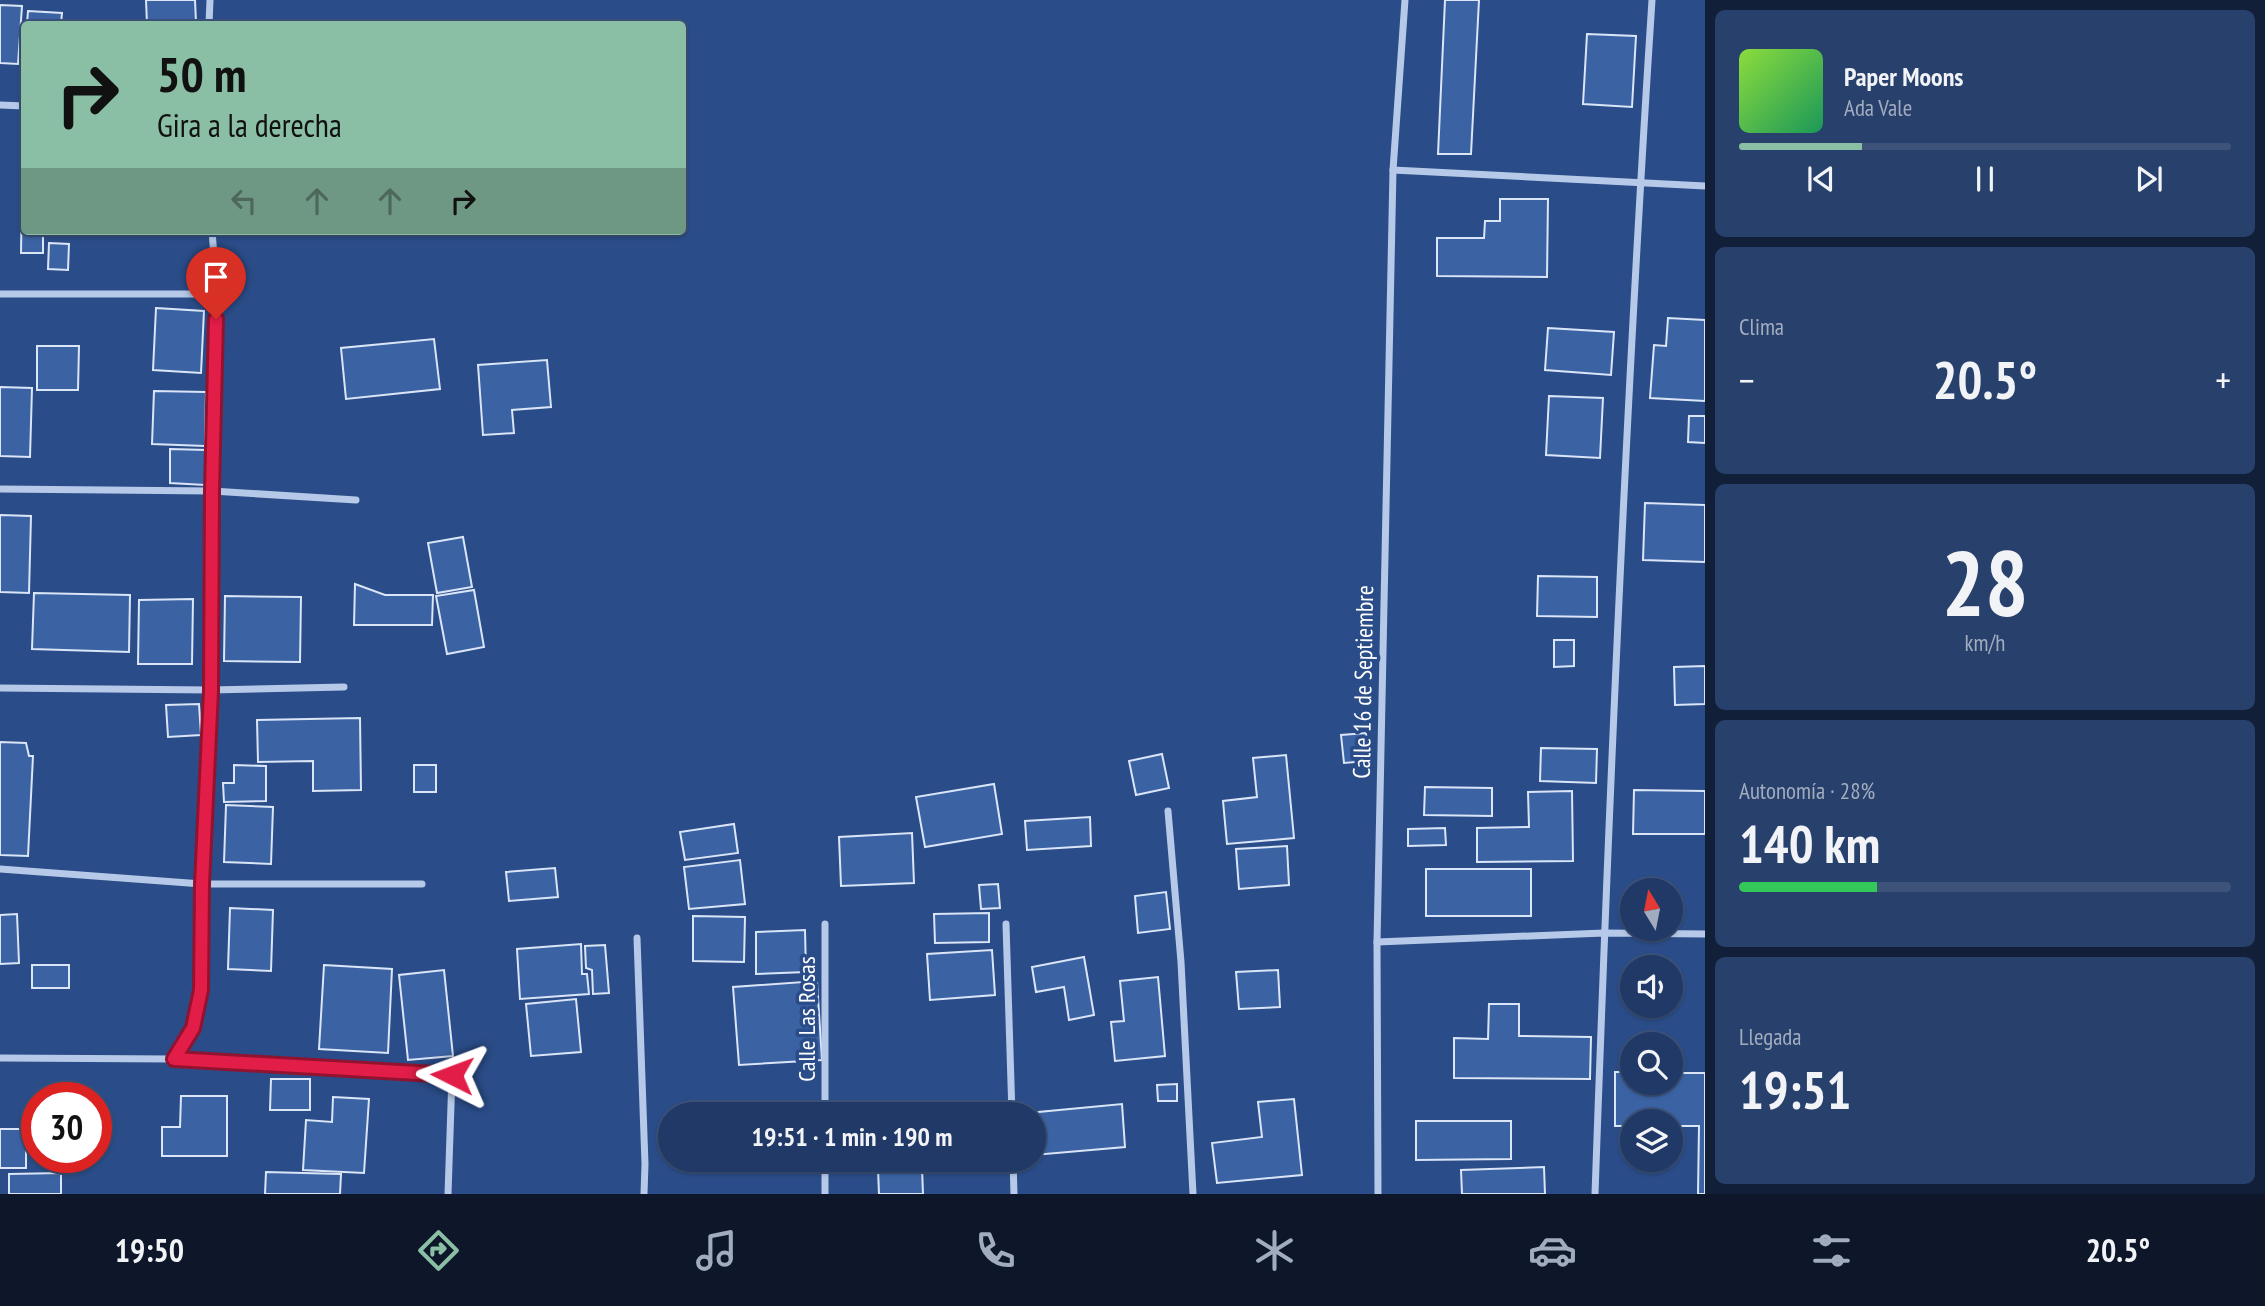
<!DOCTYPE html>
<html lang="es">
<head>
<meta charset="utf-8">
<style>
  :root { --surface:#203966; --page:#28406c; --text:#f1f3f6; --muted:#a2acbf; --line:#3d537a; --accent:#8abfa5 }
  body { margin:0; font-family:"PT Sans Narrow",sans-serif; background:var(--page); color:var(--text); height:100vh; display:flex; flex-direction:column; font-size:26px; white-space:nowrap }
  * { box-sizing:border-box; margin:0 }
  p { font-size:23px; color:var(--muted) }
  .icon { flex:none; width:38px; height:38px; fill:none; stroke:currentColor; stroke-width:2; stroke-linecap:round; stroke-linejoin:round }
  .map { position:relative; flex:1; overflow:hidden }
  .panel { display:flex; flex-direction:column; gap:10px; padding:10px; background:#121f38; width:560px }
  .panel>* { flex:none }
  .guide { position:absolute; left:21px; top:21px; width:665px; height:214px; border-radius:7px; box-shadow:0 2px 5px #0004,0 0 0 2px var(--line); background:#8abfa5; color:#111; overflow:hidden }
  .needle { width:46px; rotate:350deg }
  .buttons { position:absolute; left:1620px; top:878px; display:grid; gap:14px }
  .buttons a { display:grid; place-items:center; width:63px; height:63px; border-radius:50%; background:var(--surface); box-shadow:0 2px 5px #0004,0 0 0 2px var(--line); font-size:35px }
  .speed { position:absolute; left:21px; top:1082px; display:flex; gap:14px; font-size:35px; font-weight:700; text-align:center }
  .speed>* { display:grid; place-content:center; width:91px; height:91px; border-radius:50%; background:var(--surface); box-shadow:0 2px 5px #0004,0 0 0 2px var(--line); line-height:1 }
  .speed .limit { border:10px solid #d22; background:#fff; color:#111 }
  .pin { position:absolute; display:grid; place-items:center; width:60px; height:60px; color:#fff; margin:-72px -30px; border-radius:50% 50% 50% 0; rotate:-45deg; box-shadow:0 0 7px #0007 }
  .pin .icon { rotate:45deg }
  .me { position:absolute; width:77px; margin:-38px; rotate:273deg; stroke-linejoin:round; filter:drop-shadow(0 0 5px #0008) }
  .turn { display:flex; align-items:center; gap:24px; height:147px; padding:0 21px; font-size:32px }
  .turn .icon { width:91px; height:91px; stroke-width:2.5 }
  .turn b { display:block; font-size:49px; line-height:60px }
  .lanes { display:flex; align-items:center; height:66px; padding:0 21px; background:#0003; justify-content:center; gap:35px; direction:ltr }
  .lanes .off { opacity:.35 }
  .big { font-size:52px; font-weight:800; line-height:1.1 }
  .panel .card { flex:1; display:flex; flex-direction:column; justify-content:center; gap:10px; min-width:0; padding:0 24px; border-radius:10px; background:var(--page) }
  .panel .dial { align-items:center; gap:0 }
  .dial b { font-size:91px; line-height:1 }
  .song { display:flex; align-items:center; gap:21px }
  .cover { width:84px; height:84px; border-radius:10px; background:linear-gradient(135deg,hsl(90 70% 55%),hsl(150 70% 35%)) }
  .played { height:7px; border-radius:4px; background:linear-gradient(90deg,var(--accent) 25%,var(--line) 25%) }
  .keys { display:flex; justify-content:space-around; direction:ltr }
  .heat { display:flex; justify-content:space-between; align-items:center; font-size:38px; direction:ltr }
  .charge { height:10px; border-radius:5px; background:linear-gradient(90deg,#34c759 28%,var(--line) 0) }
  .trip { position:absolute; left:658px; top:1102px; width:388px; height:70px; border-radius:35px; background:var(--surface); box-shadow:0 2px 5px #0004,0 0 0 2px var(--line); font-weight:800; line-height:70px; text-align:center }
  .tabs { display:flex; height:112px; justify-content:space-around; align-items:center; background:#0d1729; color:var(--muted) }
  .tabs .icon { width:49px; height:49px }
  .tabs .active { color:var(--accent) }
  .tabs b { font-size:32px; color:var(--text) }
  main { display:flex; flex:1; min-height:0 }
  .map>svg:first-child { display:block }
  .building { fill:#3b63a4; stroke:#dae5f7; stroke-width:2 }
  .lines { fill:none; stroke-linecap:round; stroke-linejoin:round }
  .street { stroke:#b6c9e8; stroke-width:7 }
  .route-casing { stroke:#92132f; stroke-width:18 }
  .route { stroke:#e11d48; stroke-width:12 }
  .labels { text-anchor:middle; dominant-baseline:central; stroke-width:7; stroke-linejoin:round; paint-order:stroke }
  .street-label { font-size:24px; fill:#fff; stroke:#2a4c88 }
</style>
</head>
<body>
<main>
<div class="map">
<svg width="1705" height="1194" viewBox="0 0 1705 1194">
  <rect width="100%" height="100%" fill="#2a4c88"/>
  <!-- building -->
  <g class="building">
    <polygon points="146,0 195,0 196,22 147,24"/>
    <polygon points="1445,0 1479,0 1471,154 1438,154"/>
    <polygon points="0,5 22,6 18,64 0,63"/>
    <polygon points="28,11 62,13 61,24 27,24"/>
    <rect x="220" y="20" width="57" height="4"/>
    <polygon points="1587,34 1636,36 1632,107 1583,104"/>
    <polygon points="23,122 24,122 24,231 71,231 71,236 43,235 43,253 21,253"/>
    <polygon points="1500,199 1548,199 1547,277 1437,276 1437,238 1484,238 1485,221 1500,221"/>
    <polygon points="49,243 69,244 68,270 48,269"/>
    <polygon points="156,308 204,311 201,373 153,370"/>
    <polygon points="1668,318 1705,320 1705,401 1650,398 1654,345 1666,346"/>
    <polygon points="1548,328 1614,332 1611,375 1545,370"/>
    <polygon points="434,339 440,389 346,399 341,348"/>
    <polygon points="37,346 79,346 78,390 37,390"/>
    <polygon points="547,360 551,407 512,410 514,433 483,435 478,365"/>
    <polygon points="0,387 32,388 30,457 0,456"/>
    <polygon points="154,391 206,392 205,446 152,444"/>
    <polygon points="1549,396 1603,398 1600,458 1546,455"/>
    <polygon points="1689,416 1705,416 1705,443 1688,442"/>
    <polygon points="170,449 206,450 205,485 170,483"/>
    <polygon points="1645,503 1705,505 1705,562 1643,560"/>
    <polygon points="0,515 31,516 29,593 0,592"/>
    <polygon points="463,537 472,587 437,593 428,543"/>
    <polygon points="1538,576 1597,577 1597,617 1537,616"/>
    <polygon points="355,584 385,595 433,595 432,625 354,625"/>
    <polygon points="474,590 484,647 447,654 436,596"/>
    <polygon points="34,593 130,595 129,652 32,649"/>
    <polygon points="225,596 301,597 300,662 224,661"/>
    <polygon points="193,599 192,664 138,664 139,600"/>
    <polygon points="1554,640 1574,640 1574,666 1554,667"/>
    <polygon points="1705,666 1705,704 1675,705 1674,667"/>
    <polygon points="199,704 201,735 168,737 166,705"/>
    <polygon points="360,718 361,790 313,791 313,761 258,762 257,720"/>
    <polygon points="1366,733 1368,761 1344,763 1341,735"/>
    <polygon points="0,742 26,743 29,756 33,756 28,856 0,855"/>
    <polygon points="1541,748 1597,749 1596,783 1540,781"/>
    <polygon points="1162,754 1169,788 1136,795 1129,761"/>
    <polygon points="1286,755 1294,838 1227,844 1223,801 1257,797 1253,758"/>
    <polygon points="234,765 266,766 266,801 224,802 223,783 234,783"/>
    <rect x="414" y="765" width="22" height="27"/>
    <polygon points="994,784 1002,834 925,847 916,797"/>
    <polygon points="1425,787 1492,788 1492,816 1424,815"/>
    <polygon points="1634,790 1705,791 1705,834 1633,834"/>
    <polygon points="1572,791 1573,861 1477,862 1477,828 1529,827 1528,792"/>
    <polygon points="226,805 273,807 271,864 224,862"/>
    <polygon points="1090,817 1091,846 1027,850 1025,821"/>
    <polygon points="734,824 738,853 685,860 680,832"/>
    <polygon points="1445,828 1446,845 1408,846 1408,829"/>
    <polygon points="912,833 914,883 841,886 839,837"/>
    <polygon points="1287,846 1289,885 1239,889 1236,849"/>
    <polygon points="740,860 745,904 689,909 684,867"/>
    <polygon points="555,868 558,897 509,901 506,872"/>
    <rect x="1426" y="869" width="105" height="47"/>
    <polygon points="998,884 1000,908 981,909 979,885"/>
    <polygon points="1166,892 1170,929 1138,933 1135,896"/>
    <polygon points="230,908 273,910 271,971 228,969"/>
    <polygon points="989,913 989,942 935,943 934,914"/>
    <polygon points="17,914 19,963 0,964 0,915"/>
    <polygon points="693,916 745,917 744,962 693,961"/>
    <polygon points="805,930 806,972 756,974 756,932"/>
    <polygon points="581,944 582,974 587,974 589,994 520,999 517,949"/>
    <polygon points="605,945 609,993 593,994 592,970 586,968 585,946"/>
    <polygon points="992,950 995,995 930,1000 927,954"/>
    <polygon points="1084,957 1094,1015 1069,1020 1064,987 1036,992 1032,967"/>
    <rect x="32" y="965" width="37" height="23"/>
    <polygon points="324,965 392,969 388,1053 319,1049"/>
    <polygon points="444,970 453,1056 408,1060 399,975"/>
    <polygon points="1278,970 1280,1007 1239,1009 1236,972"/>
    <polygon points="1158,977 1165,1056 1115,1061 1111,1022 1124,1021 1120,981"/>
    <polygon points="817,981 822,1060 739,1065 733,987"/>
    <polygon points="576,999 581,1052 531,1056 526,1004"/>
    <polygon points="1489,1004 1519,1004 1519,1036 1591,1037 1590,1079 1454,1078 1454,1038 1488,1039"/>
    <polygon points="1615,1072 1633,1072 1633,1083 1671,1083 1671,1073 1705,1073 1705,1194 1698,1194 1699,1126 1671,1126 1671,1122 1633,1122 1633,1126 1615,1126"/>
    <polygon points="271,1079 310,1079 310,1110 270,1110"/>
    <polygon points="1177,1084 1177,1101 1158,1101 1157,1085"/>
    <polygon points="181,1096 227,1096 227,1156 162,1156 162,1127 180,1127"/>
    <polygon points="333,1097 369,1099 364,1173 303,1170 306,1120 332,1122"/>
    <polygon points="1294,1099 1302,1175 1217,1183 1212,1143 1262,1137 1258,1102"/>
    <polygon points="1122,1104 1125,1147 1034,1155 1034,1115 1028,1115 1028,1113"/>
    <polygon points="1416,1121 1511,1121 1511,1159 1416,1160"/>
    <rect x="0" y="1129" width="26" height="39"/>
    <polygon points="922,1167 923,1194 879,1194 878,1169"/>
    <polygon points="1544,1167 1545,1194 1462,1194 1461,1170"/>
    <polygon points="266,1172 341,1174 340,1194 265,1194"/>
    <polygon points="61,1173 61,1194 9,1194 9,1174"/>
  </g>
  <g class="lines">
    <!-- street -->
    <g class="street">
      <polyline points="209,24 210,0"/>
      <polyline points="0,105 24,106"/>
      <polyline points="1393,170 1705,186"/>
      <polyline points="0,294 217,294"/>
      <polyline points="0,489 212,491 356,500"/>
      <polyline points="0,688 211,690 344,687"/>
      <polyline points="1168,811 1181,962 1193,1194"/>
      <polyline points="0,869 202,884 422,884"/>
      <polyline points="1006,924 1012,1115"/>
      <polyline points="637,938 645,1164 644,1194"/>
      <polyline points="1377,942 1604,933 1705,934"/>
      <polyline points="0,1058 174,1059 452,1075 448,1194"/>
      <polyline points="174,1059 193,1028 201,990 202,884 211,690 212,491 217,294 212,231"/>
      <polyline points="825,1115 825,924"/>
      <polyline points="1013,1160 1014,1194"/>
      <polyline points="825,1194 825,1160"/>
      <polyline points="1378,1194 1377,942 1393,170 1405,0"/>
      <path d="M1595,1194c14,-398 31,-796 57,-1194"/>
    </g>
  </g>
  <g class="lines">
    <!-- route casing -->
    <g class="route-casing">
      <polyline id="route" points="216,319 212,491 211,691 202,884 201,990 193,1028 174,1059 452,1075"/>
    </g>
    <!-- route -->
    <use href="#route" class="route"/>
  </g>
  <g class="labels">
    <!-- street labels -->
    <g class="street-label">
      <text transform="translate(1363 682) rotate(-89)">Calle 16 de Septiembre</text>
      <text transform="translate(806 1019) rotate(-90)">Calle Las Rosas</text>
    </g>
  </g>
</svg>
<div class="buttons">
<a><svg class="needle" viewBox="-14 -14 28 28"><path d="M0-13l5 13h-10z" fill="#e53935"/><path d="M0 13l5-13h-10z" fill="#a2acbf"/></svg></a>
<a><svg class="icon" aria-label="sound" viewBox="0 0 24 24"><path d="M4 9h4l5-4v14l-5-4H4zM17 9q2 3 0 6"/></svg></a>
<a><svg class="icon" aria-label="search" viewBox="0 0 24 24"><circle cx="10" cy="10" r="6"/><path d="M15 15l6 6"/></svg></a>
<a><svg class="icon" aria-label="layers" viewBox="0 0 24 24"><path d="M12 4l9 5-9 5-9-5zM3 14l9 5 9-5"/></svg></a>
</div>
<div class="speed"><div class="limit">30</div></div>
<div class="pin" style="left:216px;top:319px;background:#d93025"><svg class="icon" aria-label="arrive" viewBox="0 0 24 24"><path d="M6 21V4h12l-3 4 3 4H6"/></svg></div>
<svg class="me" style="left:452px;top:1075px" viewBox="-20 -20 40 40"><path d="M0-17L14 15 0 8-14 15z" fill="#e11d48" stroke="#fff" stroke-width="4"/></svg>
<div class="trip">19:51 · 1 min · 190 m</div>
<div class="guide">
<div class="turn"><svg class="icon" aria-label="right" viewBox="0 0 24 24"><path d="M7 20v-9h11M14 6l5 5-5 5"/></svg><div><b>50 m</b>Gira a la derecha</div></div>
<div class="lanes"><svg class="icon off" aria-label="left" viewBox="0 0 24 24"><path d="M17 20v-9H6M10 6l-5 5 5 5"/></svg><svg class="icon off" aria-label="ahead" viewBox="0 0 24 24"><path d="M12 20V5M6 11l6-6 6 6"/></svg><svg class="icon off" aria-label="ahead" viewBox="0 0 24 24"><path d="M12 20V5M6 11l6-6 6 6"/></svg><svg class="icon" aria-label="right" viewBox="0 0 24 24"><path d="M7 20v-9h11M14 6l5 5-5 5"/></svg></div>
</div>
</div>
<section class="panel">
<div class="card">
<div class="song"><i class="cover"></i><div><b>Paper Moons</b><p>Ada Vale</p></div></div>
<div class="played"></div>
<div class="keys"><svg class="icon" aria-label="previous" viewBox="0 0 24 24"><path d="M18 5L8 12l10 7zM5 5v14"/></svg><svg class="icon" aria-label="pause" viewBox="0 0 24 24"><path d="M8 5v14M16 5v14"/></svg><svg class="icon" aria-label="next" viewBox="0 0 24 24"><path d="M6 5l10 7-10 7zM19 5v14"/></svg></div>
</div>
<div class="card"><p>Clima</p>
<div class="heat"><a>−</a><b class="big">20.5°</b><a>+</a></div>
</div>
<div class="card dial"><b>28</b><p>km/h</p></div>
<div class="card"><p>Autonomía · 28%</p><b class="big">140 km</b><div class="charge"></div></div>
<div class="card"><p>Llegada</p><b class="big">19:51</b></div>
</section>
</main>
<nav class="tabs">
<b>19:50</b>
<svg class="icon active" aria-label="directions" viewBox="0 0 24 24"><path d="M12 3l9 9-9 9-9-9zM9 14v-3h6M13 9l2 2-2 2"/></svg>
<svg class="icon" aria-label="music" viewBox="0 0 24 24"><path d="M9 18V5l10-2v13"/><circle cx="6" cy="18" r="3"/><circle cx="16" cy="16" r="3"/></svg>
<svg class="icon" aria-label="phone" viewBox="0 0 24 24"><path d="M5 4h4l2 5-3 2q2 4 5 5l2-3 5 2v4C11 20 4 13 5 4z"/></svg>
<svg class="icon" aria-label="climate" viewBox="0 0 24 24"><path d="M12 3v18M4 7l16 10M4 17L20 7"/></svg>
<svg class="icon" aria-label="car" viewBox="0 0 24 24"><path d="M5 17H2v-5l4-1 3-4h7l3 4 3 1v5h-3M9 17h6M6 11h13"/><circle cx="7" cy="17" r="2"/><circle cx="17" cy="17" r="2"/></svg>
<svg class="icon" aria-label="filters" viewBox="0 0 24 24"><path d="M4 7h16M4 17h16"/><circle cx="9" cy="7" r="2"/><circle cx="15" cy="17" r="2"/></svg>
<b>20.5°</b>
</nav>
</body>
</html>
